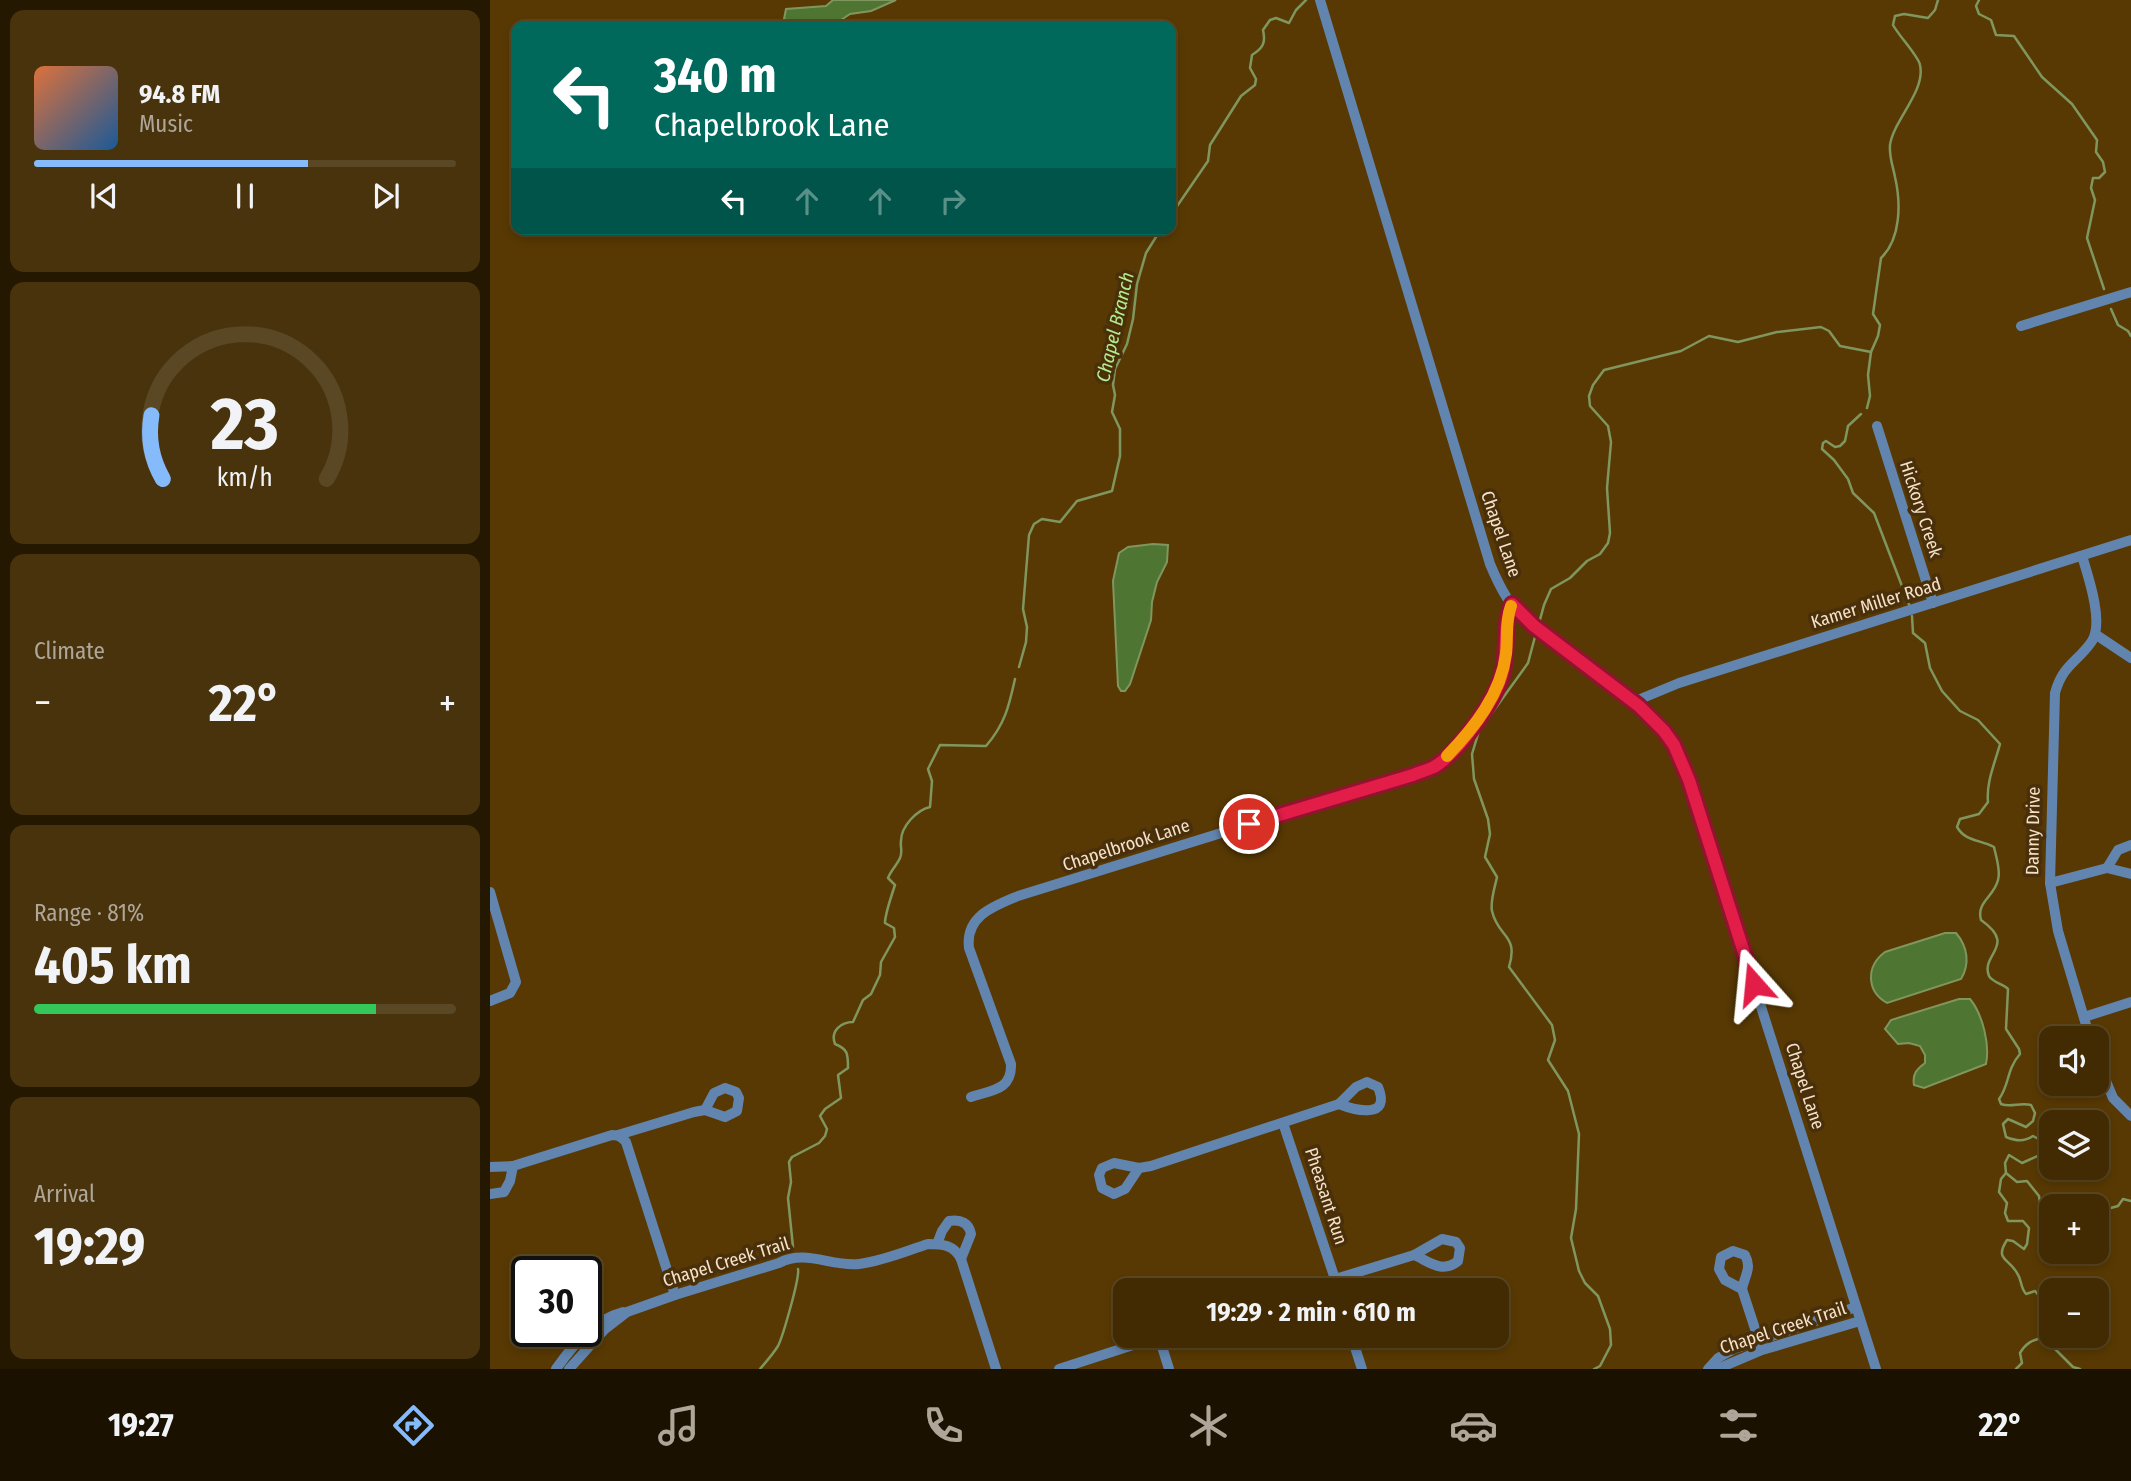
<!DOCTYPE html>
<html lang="en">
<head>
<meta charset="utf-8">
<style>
  :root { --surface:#422b02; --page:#49330c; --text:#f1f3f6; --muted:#aea799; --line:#5a4724; --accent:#85bbfb }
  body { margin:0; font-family:"Fira Sans Condensed",sans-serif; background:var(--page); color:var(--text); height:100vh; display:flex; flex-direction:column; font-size:26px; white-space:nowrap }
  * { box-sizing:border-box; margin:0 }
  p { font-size:23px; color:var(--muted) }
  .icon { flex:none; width:38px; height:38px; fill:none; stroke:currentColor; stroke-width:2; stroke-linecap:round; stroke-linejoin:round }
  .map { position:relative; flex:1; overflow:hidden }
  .panel { display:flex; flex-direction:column; gap:10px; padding:10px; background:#241801; width:490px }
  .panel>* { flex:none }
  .banner { position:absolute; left:21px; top:21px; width:665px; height:214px; border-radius:14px; box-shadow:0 4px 10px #0003,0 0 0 2px var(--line); background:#00695c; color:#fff; overflow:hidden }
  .fabs { position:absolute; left:1549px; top:1026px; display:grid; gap:14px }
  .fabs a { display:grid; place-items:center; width:70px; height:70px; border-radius:14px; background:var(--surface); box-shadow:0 4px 10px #0003,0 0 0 2px var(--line); font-size:35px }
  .speed { position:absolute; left:21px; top:1256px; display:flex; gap:14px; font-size:35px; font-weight:700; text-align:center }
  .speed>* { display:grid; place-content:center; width:91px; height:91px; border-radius:50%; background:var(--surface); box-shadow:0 4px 10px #0003,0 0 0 2px var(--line); line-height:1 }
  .speed .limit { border:4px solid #111; border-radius:10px; background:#fff; color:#111 }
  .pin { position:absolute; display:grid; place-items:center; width:60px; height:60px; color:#fff; margin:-30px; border:4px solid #fff; border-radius:50%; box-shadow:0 2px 7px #0007 }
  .me { position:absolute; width:77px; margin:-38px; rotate:342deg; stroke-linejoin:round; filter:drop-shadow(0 0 5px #0008) }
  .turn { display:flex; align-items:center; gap:24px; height:147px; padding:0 28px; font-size:32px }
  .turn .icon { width:91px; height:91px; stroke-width:2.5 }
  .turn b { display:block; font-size:49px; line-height:60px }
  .lanes { display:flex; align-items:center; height:66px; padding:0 28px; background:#0003; justify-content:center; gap:35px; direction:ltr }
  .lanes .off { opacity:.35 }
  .big { font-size:52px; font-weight:700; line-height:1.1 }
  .panel .tile { flex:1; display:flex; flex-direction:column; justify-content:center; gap:10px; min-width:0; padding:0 24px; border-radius:14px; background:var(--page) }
  .panel .dial { align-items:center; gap:0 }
  .dial svg { height:182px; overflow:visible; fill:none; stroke:var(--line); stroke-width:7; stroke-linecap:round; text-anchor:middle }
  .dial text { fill:var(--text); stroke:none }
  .song { display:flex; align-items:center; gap:21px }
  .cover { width:84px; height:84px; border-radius:10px; background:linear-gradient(135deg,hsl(20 70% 55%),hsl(210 70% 35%)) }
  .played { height:7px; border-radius:4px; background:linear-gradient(90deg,var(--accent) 65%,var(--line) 65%) }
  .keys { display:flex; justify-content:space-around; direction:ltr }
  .heat { display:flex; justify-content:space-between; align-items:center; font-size:38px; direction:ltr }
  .charge { height:10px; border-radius:5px; background:linear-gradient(90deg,#34c759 81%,var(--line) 0) }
  .trip { position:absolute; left:623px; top:1278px; width:396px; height:70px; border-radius:14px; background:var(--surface); box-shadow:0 4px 10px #0003,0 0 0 2px var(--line); font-weight:700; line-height:70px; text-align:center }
  .tab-bar { display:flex; height:112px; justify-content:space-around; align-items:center; background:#1a1101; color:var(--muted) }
  .tab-bar .icon { width:49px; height:49px }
  .tab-bar .selected { color:var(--accent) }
  .tab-bar b { font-size:32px; color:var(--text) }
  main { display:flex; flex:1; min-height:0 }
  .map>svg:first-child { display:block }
  .water { fill:#4e7531; stroke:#80965f; stroke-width:2 }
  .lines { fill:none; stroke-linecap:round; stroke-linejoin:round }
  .stream { stroke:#80965f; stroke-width:2.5 }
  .minor { stroke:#6285af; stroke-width:10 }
  .route-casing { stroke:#92132f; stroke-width:18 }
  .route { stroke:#e11d48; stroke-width:12 }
  .slow { stroke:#f59e0b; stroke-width:12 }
  .labels { text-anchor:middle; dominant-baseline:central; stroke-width:7; stroke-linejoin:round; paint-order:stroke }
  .street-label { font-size:18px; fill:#f6e2ca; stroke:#49300b }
  .water-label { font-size:19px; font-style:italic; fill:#b5ed8e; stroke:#49300b }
</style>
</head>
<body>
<main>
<section class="panel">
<div class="tile">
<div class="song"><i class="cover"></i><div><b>94.8 FM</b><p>Music</p></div></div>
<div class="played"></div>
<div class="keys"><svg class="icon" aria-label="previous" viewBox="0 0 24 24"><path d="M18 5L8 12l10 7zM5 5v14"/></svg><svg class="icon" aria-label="pause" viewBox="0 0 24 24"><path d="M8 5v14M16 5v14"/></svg><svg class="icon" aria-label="next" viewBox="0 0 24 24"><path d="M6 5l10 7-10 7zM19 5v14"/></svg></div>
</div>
<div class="tile dial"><svg viewBox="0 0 100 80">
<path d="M14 69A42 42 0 1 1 86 69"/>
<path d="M14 69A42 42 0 0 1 9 41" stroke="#85bbfb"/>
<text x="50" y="56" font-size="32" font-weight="700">23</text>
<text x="50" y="72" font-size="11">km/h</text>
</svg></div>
<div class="tile"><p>Climate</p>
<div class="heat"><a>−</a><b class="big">22°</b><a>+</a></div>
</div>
<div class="tile"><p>Range · 81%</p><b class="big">405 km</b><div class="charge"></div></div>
<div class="tile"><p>Arrival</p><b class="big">19:29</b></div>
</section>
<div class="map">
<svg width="1641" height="1369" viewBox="0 0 1641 1369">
  <rect width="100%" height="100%" fill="#583903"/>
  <!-- water -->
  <g class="water">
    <polygon points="343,0 406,0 381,11 360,14 342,26 330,26 324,21 312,24 294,19 296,9 336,6"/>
    <polygon points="663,544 678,545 677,562 667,582 662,602 661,620 640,684 635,691 631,691 628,686 623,581 629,553 638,547"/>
    <path d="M1455,933h11c12,14 14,31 5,46l-74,24c-21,-12 -21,-37 -2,-51z"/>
    <path d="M1469,999h11c13,16 20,46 16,65l-62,24 -10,-3c-2,-11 3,-16 11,-22v-8l-5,-9 -11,-3 -11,1 -13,-15 6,-9z"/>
  </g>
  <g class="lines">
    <!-- stream -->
    <g class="stream">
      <polyline points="1489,0 1486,6 1489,14 1501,20 1506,35 1524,36 1552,77 1582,104 1607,140 1606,152 1613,162 1615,172 1609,178 1603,178 1601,188 1605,200 1597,238 1614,289"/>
      <path d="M681,215l37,-54 2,-16 31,-49 14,-11 1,-6 -6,-11 2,-13c11,-7 14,-12 11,-25l7,-10 6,-2 13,5 7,-13 10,-10"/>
      <polyline points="1621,309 1628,325 1638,331 1641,336"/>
      <path d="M1377,408l3,-12 -2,-21 3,-23 7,-16 2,-11 -7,-11 8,-56c20,-19 20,-55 14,-81 -2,-11 -6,-20 -5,-32 3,-24 36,-54 30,-80 -1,-8 -21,-29 -27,-40l2,-9 9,-2 24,4 7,-8 3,-10"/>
      <polyline points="1371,414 1358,426 1355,441 1350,446 1345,447 1336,441 1333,443 1332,449 1344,460 1358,479 1363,493 1384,513 1420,607"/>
      <path d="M1422,616l1,17 12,10 5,25 12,23 18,20 18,9 22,24c-5,19 -14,38 -12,58l-9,12 -19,5 -3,8c9,15 22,12 37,20 2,10 7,23 4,33 -4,17 -22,22 -17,40 37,26 -1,34 8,56 3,6 14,8 19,13l-2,40 13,20 1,5c-14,16 -10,30 -21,45l2,5c10,4 19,-2 30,1l4,8 -2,8 -7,6 -18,-8 -5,5 3,13c10,4 18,5 27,-1l11,6 -2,12 -20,9 -13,-8 -4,8 1,10 11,9 10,-1 12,15 2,13 10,3"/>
      <polyline points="1048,627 1054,605 1061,589 1080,578 1097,561 1110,554 1118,543 1120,533 1117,488 1121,442 1118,426 1100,406 1099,396 1103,385 1114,370 1191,351 1219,336 1248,342 1287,332 1331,327 1339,331 1350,346 1381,352"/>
      <path d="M1046,633l-8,30 -49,68 -7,23 2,25 14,40 2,15 -5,23 12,20c-2,10 -7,24 -5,34 6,27 27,23 17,56l43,58 3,15 -7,20 20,31 11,43 -3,75 -5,29 8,33 6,12 13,13 12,33 1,16 -11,21 -6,3"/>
      <polyline points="529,667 536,642 537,627 533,609 539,535 544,524 552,519 570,522 587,501 622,491 630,456 630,429 622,412 625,395 623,385 625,369 637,344 643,319 647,284 656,253 671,229"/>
      <path d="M1516,1173l-5,6 -2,13 8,11 -2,10 3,8h15l6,7 -2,16 -3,5 -11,-8 -6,-1c-13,20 2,18 10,33 5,7 3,14 9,21l9,-3c15,17 20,24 9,47"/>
      <polyline points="1606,1212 1628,1206 1633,1199 1641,1201"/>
      <path d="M303,1247l-5,-49 3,-16 -2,-20 3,-5 27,-14 6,-7 2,-7 -7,-13 5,-7 16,-11 -3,-23 10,-7c0,-14 0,-19 -13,-24 -5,-13 6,-22 18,-22l10,-22 8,-6 9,-19 1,-13 14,-25 -1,-9 -9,-5c0,-9 7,-29 10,-38l-7,-7c3,-8 9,-13 12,-20 3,-7 0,-11 1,-17 0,-15 16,-31 29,-34l2,-26 -4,-12 12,-24 46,1c19,-22 23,-40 29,-67"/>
      <polyline points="1554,1338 1583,1367 1590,1369"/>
      <path d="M270,1369c6,-7 13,-15 18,-23 5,-10 22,-69 20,-77"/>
      <path d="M1526,1369l6,-6 -2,-10c6,-10 13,-14 24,-15"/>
    </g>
    <!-- minor -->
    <g class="minor">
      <path d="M830,0l170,564c5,12 10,23 17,34 11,18 30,31 47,44 46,36 100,66 129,119l193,608"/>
      <polyline points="1531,326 1641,292"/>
      <polyline points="1387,426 1443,603"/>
      <path d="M1592,556c6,20 22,66 10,85 -14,21 -29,23 -37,52l-5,190 8,48 32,107"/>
      <polyline points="1605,634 1641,658"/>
      <polyline points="1143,702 1189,683 1641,540"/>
      <polyline points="1641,845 1628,850 1617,868 1641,874"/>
      <polyline points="1560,883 1617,868"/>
      <polyline points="0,892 26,982 20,993 0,1001"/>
      <polyline points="1594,1017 1641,1002"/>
      <polyline points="1606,1057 1623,1098 1641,1116"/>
      <path d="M877,1082l11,5c14,33 -24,23 -39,17l17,-17z"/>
      <polygon points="235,1088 246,1092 249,1098 247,1111 235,1117 215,1110 224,1093"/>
      <path d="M481,1097c21,-7 41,-7 40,-33l-42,-116c-4,-32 25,-42 49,-52l416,-129c34,-28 67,-69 72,-114 2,-17 -1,-32 6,-49"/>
      <polyline points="793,1123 845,1279"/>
      <polyline points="128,1135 204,1112 215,1110"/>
      <polygon points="624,1163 649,1168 635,1189 624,1194 612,1188 609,1175 612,1168"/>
      <path d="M23,1166l99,-31c7,0 9,2 14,7l49,153"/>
      <polyline points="0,1167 23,1166 20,1181 14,1192 0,1194"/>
      <polyline points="649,1168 661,1166 849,1104"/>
      <path d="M952,1239l14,3 4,6 -2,13c-16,13 -28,1 -44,-6z"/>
      <path d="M447,1244l5,-13 7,-10c12,-2 20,2 22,13l-10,25"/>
      <path d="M1243,1251l12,4c7,13 0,20 -3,34l-17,-9 -6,-11 2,-12z"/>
      <polyline points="829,1284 924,1255"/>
      <polyline points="1252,1289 1270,1344"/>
      <path d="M811,1290c12,-4 25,-12 34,0"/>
      <polyline points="861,1335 872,1369"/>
      <polyline points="669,1337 679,1369"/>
      <path d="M66,1369c17,-24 37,-49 67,-57"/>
      <path d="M79,1369l36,-40 22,-17 48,-17 104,-32c27,-14 52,4 80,1 24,-3 47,-13 69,-20 15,0 26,1 33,15l35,110"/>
      <polyline points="569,1369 674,1335"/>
      <polyline points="1218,1369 1228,1358 1244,1349 1366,1307"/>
      <polyline points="1227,1369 1272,1350 1370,1321"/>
    </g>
  </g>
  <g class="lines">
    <!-- route casing -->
    <g class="route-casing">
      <path id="route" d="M759,824l164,-49c7,-3 15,-5 21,-8 25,-15 60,-65 68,-92 7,-24 0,-48 10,-71l22,22 105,80 25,25 10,14 15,35 65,204"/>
    </g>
    <!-- route -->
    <use href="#route" class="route"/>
    <!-- slow -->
    <path class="slow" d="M957,756c27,-28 54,-62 59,-102 2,-17 -1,-32 5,-48"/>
  </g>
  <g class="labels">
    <!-- street labels -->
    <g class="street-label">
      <text transform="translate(1431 509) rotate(72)">Hickory Creek</text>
      <text transform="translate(1011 534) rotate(71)">Chapel Lane</text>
      <text transform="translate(1386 603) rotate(-17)">Kamer Miller Road</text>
      <text transform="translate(1543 831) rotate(-89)">Danny Drive</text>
      <text transform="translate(636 845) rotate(-18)">Chapelbrook Lane</text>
      <text transform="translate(1315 1086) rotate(72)">Chapel Lane</text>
      <text transform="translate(836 1196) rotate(72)">Pheasant Run</text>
      <text transform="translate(236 1262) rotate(-17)">Chapel Creek Trail</text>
      <text transform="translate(1293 1328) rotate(-18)">Chapel Creek Trail</text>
    </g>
    <!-- water labels -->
    <g class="water-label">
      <text transform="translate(625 327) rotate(-77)">Chapel Branch</text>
    </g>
  </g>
</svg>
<div class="fabs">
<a><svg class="icon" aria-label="sound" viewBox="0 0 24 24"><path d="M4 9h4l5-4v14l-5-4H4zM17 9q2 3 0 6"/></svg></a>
<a><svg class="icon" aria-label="layers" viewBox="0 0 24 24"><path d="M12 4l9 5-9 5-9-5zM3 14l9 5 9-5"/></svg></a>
<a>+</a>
<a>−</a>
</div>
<div class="speed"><div class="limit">30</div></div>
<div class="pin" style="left:759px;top:824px;background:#d93025"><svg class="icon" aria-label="arrive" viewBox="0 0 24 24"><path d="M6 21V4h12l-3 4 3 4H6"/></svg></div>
<svg class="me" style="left:1264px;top:984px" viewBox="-20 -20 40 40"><path d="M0-17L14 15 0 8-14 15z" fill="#e11d48" stroke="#fff" stroke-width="4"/></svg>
<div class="trip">19:29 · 2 min · 610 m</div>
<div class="banner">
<div class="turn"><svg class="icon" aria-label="left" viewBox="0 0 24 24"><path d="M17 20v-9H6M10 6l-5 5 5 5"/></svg><div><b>340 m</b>Chapelbrook Lane</div></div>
<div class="lanes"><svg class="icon" aria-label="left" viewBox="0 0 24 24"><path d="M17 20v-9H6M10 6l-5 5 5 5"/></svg><svg class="icon off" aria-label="ahead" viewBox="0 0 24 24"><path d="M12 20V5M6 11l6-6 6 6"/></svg><svg class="icon off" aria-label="ahead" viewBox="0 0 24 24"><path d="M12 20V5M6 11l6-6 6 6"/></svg><svg class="icon off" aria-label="right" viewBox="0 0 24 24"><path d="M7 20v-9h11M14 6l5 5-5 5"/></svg></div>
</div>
</div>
</main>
<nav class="tab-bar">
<b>19:27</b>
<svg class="icon selected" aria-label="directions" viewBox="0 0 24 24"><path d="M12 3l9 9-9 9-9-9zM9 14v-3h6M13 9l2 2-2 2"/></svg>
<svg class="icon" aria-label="music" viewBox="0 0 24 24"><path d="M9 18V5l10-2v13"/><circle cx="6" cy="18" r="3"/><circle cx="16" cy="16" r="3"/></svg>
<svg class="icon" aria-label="phone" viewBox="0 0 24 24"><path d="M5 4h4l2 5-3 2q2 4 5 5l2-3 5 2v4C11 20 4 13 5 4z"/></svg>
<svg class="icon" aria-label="climate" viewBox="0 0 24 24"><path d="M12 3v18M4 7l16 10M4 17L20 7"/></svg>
<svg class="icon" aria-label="car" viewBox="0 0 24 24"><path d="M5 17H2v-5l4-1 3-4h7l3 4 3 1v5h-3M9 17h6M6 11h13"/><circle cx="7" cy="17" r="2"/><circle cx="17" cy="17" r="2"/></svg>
<svg class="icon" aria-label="filters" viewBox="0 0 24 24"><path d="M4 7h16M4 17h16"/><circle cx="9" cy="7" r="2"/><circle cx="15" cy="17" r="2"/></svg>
<b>22°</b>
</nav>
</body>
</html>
